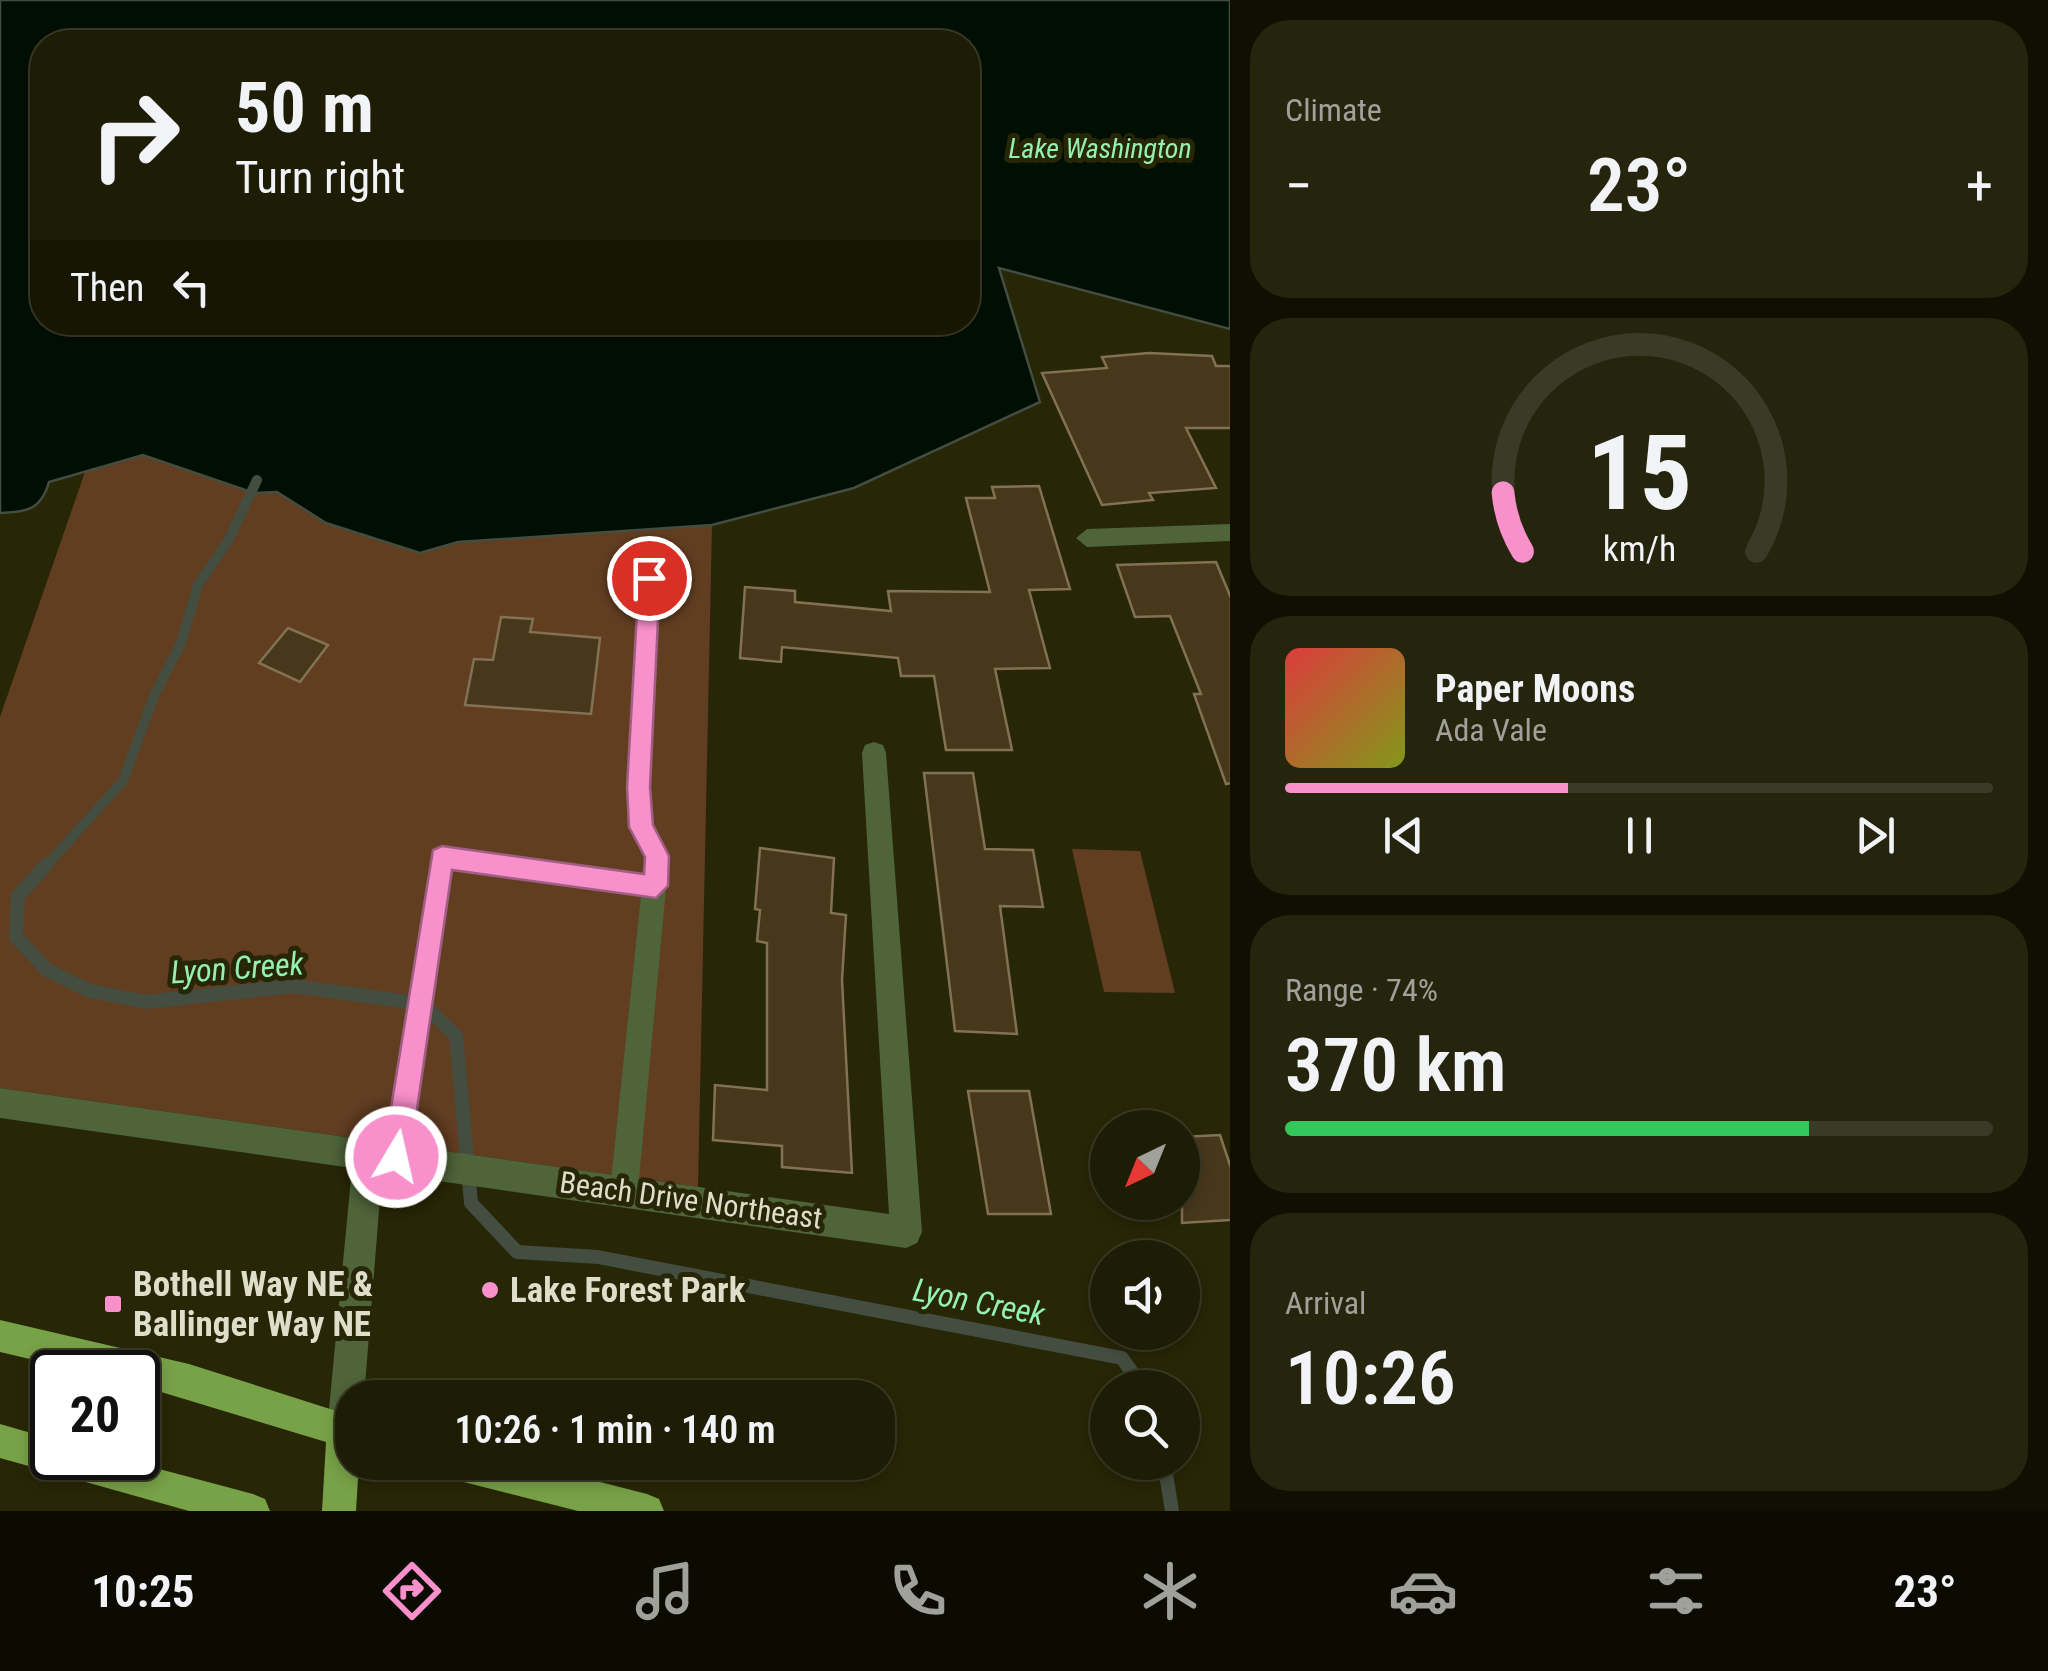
<!DOCTYPE html>
<html lang="en">
<head>
<meta charset="utf-8">
<style>
  :root { --surface:#1d1c04; --page:#25250e; --text:#f1f3f6; --muted:#a0a19a; --line:#3b3a26; --accent:#f890cb }
  body { margin:0; font-family:"Roboto Condensed",sans-serif; background:var(--page); color:var(--text); height:100vh; display:flex; flex-direction:column; font-size:38px; white-space:nowrap }
  * { box-sizing:border-box; margin:0 }
  p { font-size:32px; color:var(--muted) }
  .icon { flex:none; width:55px; height:55px; fill:none; stroke:currentColor; stroke-width:2; stroke-linecap:round; stroke-linejoin:round }
  .map { position:relative; flex:1; overflow:hidden }
  .panel { display:flex; flex-direction:column; gap:20px; padding:20px; background:#100f02; width:818px }
  .panel>* { flex:none }
  .banner { position:absolute; left:30px; top:30px; width:950px; height:305px; border-radius:40px; box-shadow:0 5px 15px #0003,0 0 0 2px var(--line); background:#1d1c04; color:var(--text); overflow:hidden }
  .needle { width:65px; rotate:223deg }
  .fabs { position:absolute; left:1090px; top:1110px; display:grid; gap:20px }
  .fabs a { display:grid; place-items:center; width:110px; height:110px; border-radius:50%; background:var(--surface); box-shadow:0 5px 15px #0003,0 0 0 2px var(--line); font-size:50px }
  .speed { position:absolute; left:30px; top:1350px; display:flex; gap:20px; font-size:50px; font-weight:700; text-align:center }
  .speed>* { display:grid; place-content:center; width:130px; height:130px; border-radius:50%; background:var(--surface); box-shadow:0 5px 15px #0003,0 0 0 2px var(--line); line-height:1 }
  .speed .limit { border:5px solid #111; border-radius:15px; background:#fff; color:#111 }
  .pin { position:absolute; display:grid; place-items:center; width:85px; height:85px; color:#fff; margin:-42px; border:5px solid #fff; border-radius:50%; box-shadow:0 2px 10px #0007 }
  .me { position:absolute; width:110px; margin:-55px; rotate:9deg; stroke-linejoin:round; filter:drop-shadow(0 0 8px #0008) }
  .turn { display:flex; align-items:center; gap:35px; height:210px; padding:0 40px; font-size:45px }
  .turn .icon { width:130px; height:130px; stroke-width:2.5 }
  .turn b { display:block; font-size:70px; line-height:85px }
  .then { display:flex; align-items:center; height:95px; padding:0 40px; background:#0003; gap:20px; font-size:38px }
  .big { font-size:75px; font-weight:600; line-height:1.1 }
  .panel .tile { flex:1; display:flex; flex-direction:column; justify-content:center; gap:15px; min-width:0; padding:0 35px; border-radius:40px; background:var(--page) }
  .panel .dial { align-items:center; gap:0 }
  .dial svg { height:260px; overflow:visible; fill:none; stroke:var(--line); stroke-width:7; stroke-linecap:round; text-anchor:middle }
  .dial text { fill:var(--text); stroke:none }
  .song { display:flex; align-items:center; gap:30px }
  .cover { width:120px; height:120px; border-radius:15px; background:linear-gradient(135deg,hsl(0 70% 55%),hsl(70 70% 35%)) }
  .played { height:10px; border-radius:5px; background:linear-gradient(90deg,var(--accent) 40%,var(--line) 40%) }
  .keys { display:flex; justify-content:space-around; direction:ltr }
  .heat { display:flex; justify-content:space-between; align-items:center; font-size:55px; direction:ltr }
  .charge { height:15px; border-radius:8px; background:linear-gradient(90deg,#34c759 74%,var(--line) 0) }
  .trip { position:absolute; left:335px; top:1380px; width:560px; height:100px; border-radius:40px; background:var(--surface); box-shadow:0 5px 15px #0003,0 0 0 2px var(--line); font-weight:600; line-height:100px; text-align:center }
  .tabs { display:flex; height:160px; justify-content:space-around; align-items:center; background:#0c0b02; color:var(--muted) }
  .tabs .icon { width:70px; height:70px }
  .tabs .current { color:var(--accent) }
  .tabs b { font-size:45px; color:var(--text) }
  main { display:flex; flex:1; min-height:0 }
  .map>svg:first-child { display:block }
  .green { fill:#623e21 }
  .water { fill:#000f04; stroke:#434d40; stroke-width:2.5; fill-rule:evenodd }
  .lines { fill:none; stroke-linecap:round; stroke-linejoin:round }
  .stream-far1 { stroke:#434d40; stroke-width:10 }
  .stream { stroke:#434d40; stroke-width:14 }
  .building { fill:#47381c; stroke:#827153; stroke-width:2.5 }
  .service { fill:#4f6439; fill-rule:evenodd }
  .minor { fill:#4f6439; fill-rule:evenodd }
  .primary { fill:#78a247; fill-rule:evenodd }
  .route { fill:#f890cb; stroke:#a15e84; stroke-width:2.5 }
  .poi-dot { fill:#f890cb; stroke:#272606; stroke-width:4 }
  .labels { text-anchor:middle; dominant-baseline:central; stroke-width:10; stroke-linejoin:round; paint-order:stroke }
  .far-water-label { font-size:28px; font-style:italic; fill:#95f0b3; stroke:#272606 }
  .street-label { font-size:30px; fill:#dedecb; stroke:#272606 }
  .water-label { font-size:32px; font-style:italic; fill:#95f0b3; stroke:#272606 }
  .near-poi-label { font-size:35px; font-weight:bold; fill:#dedecb; stroke:#272606; text-anchor:start }
</style>
</head>
<body>
<main>
<div class="map">
<svg width="1231" height="1511" viewBox="0 0 1231 1511">
  <rect width="100%" height="100%" fill="#272606"/>
  <!-- green -->
  <g class="green">
    <polygon points="143,455 254,493 277,492 324,521 420,553 458,542 712,525 698,1187 0,1088 0,717 86,469"/>
    <polygon points="1072,849 1140,851 1175,993 1104,992"/>
  </g>
  <!-- water -->
  <path class="water" d="M0,0h1230v329l-231,-61 41,134 -186,86 -142,37 -254,17 -38,11 -94,-30 -49,-31 -23,1 -111,-38 -94,27c-8,28 -22,30 -49,31zM42,42h926v280h-926z"/>
  <g class="lines">
    <!-- stream-far1 -->
    <polyline class="stream-far1" points="45,867 123,781 154,696 181,643 198,585 228,541 257,480"/>
    <!-- stream -->
    <g class="stream">
      <polyline points="47,864 18,896 16,937 47,970 90,991 146,1002 294,986 423,1004 456,1036 471,1203 517,1252 598,1257 1122,1358 1143,1388"/>
      <polyline points="1164,1462 1172,1511"/>
    </g>
  </g>
  <!-- building -->
  <g class="building">
    <polygon points="1149,353 1212,356 1216,366 1231,366 1231,428 1186,428 1216,488 1149,493 1153,500 1102,505 1042,373 1107,368 1102,357"/>
    <polygon points="1039,486 1070,589 1029,590 1050,668 995,669 1012,750 946,750 934,676 901,676 898,658 782,647 781,662 740,658 745,587 795,591 795,602 891,611 888,591 990,592 966,498 995,498 992,487"/>
    <polygon points="1216,562 1231,598 1231,783 1226,784 1194,694 1201,694 1170,616 1135,617 1117,565"/>
    <polygon points="501,617 533,619 530,632 600,638 591,714 465,705 474,659 493,660"/>
    <polygon points="288,628 328,645 300,682 259,663"/>
    <polygon points="924,773 973,773 985,849 1033,850 1043,907 1000,906 1017,1034 955,1031"/>
    <polygon points="760,848 834,858 831,913 846,915 842,980 852,1173 782,1167 782,1146 713,1140 715,1085 767,1090 767,943 757,941 760,910 755,909"/>
    <polygon points="968,1091 1029,1091 1051,1214 988,1214"/>
    <polygon points="1220,1135 1231,1168 1231,1220 1182,1223 1182,1137"/>
  </g>
  <g class="lines">
    <!-- service -->
    <polygon class="service" points="650,554 660,562 649,787 653,825 669,856 638,1190 634,1200 624,1204 614,1200 610,1190 641,896 451,869 410,1157 406,1167 396,1171 386,1167 382,1157 433,849 441,846 643,874 645,857 629,827 627,787 640,562"/>
    <!-- minor -->
    <g class="minor">
      <polygon points="1231,524 1231,541 1087,547 1076,538 1087,529"/>
      <polygon points="874,742 883,745 886,753 922,1232 917,1243 906,1248 382,1173 364,1398 352,1398 352,1443 344,1447 332,1442 327,1430 352,1168 0,1118 0,1088 889,1214 862,753 865,745"/>
    </g>
    <!-- primary -->
    <g class="primary">
      <polygon points="0,1320 189,1364 352,1416 352,1462 359,1462 356,1511 322,1511 326,1442 138,1385 138,1372 85,1372 0,1352"/>
      <polygon points="0,1424 52,1439 52,1458 118,1458 253,1494 265,1499 270,1511 189,1511 0,1458"/>
      <polygon points="435,1462 522,1462 647,1494 659,1499 664,1511 578,1511 452,1479 440,1474"/>
    </g>
  </g>
  <!-- route -->
  <polygon class="route" points="649,570 660,578 650,787 653,825 669,856 668,886 656,898 452,870 410,1157 406,1166 396,1170 387,1166 383,1157 433,850 442,846 644,874 645,857 629,827 627,787 639,578"/>
  <!-- markers -->
  <g class="poi-dot">
    <circle cx="490" cy="1290" r="10"/>
    <rect x="103" y="1294" width="20" height="20" rx="5"/>
  </g>
  <g class="labels">
    <!-- far-water labels -->
    <g class="far-water-label">
      <text x="1100" y="148">Lake Washington</text>
    </g>
    <!-- street labels -->
    <g class="street-label">
      <text transform="translate(691 1200) rotate(8)">Beach Drive Northeast</text>
    </g>
    <!-- water labels -->
    <g class="water-label">
      <text transform="translate(237 968) rotate(-4)">Lyon Creek</text>
      <text transform="translate(979 1302) rotate(11)">Lyon Creek</text>
    </g>
    <!-- near-poi labels -->
    <g class="near-poi-label">
      <text x="133" y="1284">Bothell Way NE &amp;<tspan x="133" dy="40">Ballinger Way NE</tspan></text>
      <text x="510" y="1290">Lake Forest Park</text>
    </g>
  </g>
</svg>
<div class="fabs">
<a><svg class="needle" viewBox="-14 -14 28 28"><path d="M0-13l5 13h-10z" fill="#e53935"/><path d="M0 13l5-13h-10z" fill="#a0a19a"/></svg></a>
<a><svg class="icon" aria-label="sound" viewBox="0 0 24 24"><path d="M4 9h4l5-4v14l-5-4H4zM17 9q2 3 0 6"/></svg></a>
<a><svg class="icon" aria-label="search" viewBox="0 0 24 24"><circle cx="10" cy="10" r="6"/><path d="M15 15l6 6"/></svg></a>
</div>
<div class="speed"><div class="limit">20</div></div>
<div class="pin" style="left:649px;top:578px;background:#d93025"><svg class="icon" aria-label="arrive" viewBox="0 0 24 24"><path d="M6 21V4h12l-3 4 3 4H6"/></svg></div>
<svg class="me" style="left:396px;top:1157px" viewBox="-20 -20 40 40"><circle r="17" fill="#f890cb" stroke="#fff" stroke-width="3"/><path d="M0-11L8 9 0 5-8 9z" fill="#fff"/></svg>
<div class="trip">10:26 · 1 min · 140 m</div>
<div class="banner">
<div class="turn"><svg class="icon" aria-label="right" viewBox="0 0 24 24"><path d="M7 20v-9h11M14 6l5 5-5 5"/></svg><div><b>50 m</b>Turn right</div></div>
<div class="then">Then<svg class="icon" aria-label="left" viewBox="0 0 24 24"><path d="M17 20v-9H6M10 6l-5 5 5 5"/></svg></div>
</div>
</div>
<section class="panel">
<div class="tile"><p>Climate</p>
<div class="heat"><a>−</a><b class="big">23°</b><a>+</a></div>
</div>
<div class="tile dial"><svg viewBox="0 0 100 80">
<path d="M14 69A42 42 0 1 1 86 69"/>
<path d="M14 69A42 42 0 0 1 8 51" stroke="#f890cb"/>
<text x="50" y="56" font-size="32" font-weight="700">15</text>
<text x="50" y="72" font-size="11">km/h</text>
</svg></div>
<div class="tile">
<div class="song"><i class="cover"></i><div><b>Paper Moons</b><p>Ada Vale</p></div></div>
<div class="played"></div>
<div class="keys"><svg class="icon" aria-label="previous" viewBox="0 0 24 24"><path d="M18 5L8 12l10 7zM5 5v14"/></svg><svg class="icon" aria-label="pause" viewBox="0 0 24 24"><path d="M8 5v14M16 5v14"/></svg><svg class="icon" aria-label="next" viewBox="0 0 24 24"><path d="M6 5l10 7-10 7zM19 5v14"/></svg></div>
</div>
<div class="tile"><p>Range · 74%</p><b class="big">370 km</b><div class="charge"></div></div>
<div class="tile"><p>Arrival</p><b class="big">10:26</b></div>
</section>
</main>
<nav class="tabs">
<b>10:25</b>
<svg class="icon current" aria-label="directions" viewBox="0 0 24 24"><path d="M12 3l9 9-9 9-9-9zM9 14v-3h6M13 9l2 2-2 2"/></svg>
<svg class="icon" aria-label="music" viewBox="0 0 24 24"><path d="M9 18V5l10-2v13"/><circle cx="6" cy="18" r="3"/><circle cx="16" cy="16" r="3"/></svg>
<svg class="icon" aria-label="phone" viewBox="0 0 24 24"><path d="M5 4h4l2 5-3 2q2 4 5 5l2-3 5 2v4C11 20 4 13 5 4z"/></svg>
<svg class="icon" aria-label="climate" viewBox="0 0 24 24"><path d="M12 3v18M4 7l16 10M4 17L20 7"/></svg>
<svg class="icon" aria-label="car" viewBox="0 0 24 24"><path d="M5 17H2v-5l4-1 3-4h7l3 4 3 1v5h-3M9 17h6M6 11h13"/><circle cx="7" cy="17" r="2"/><circle cx="17" cy="17" r="2"/></svg>
<svg class="icon" aria-label="filters" viewBox="0 0 24 24"><path d="M4 7h16M4 17h16"/><circle cx="9" cy="7" r="2"/><circle cx="15" cy="17" r="2"/></svg>
<b>23°</b>
</nav>
</body>
</html>
